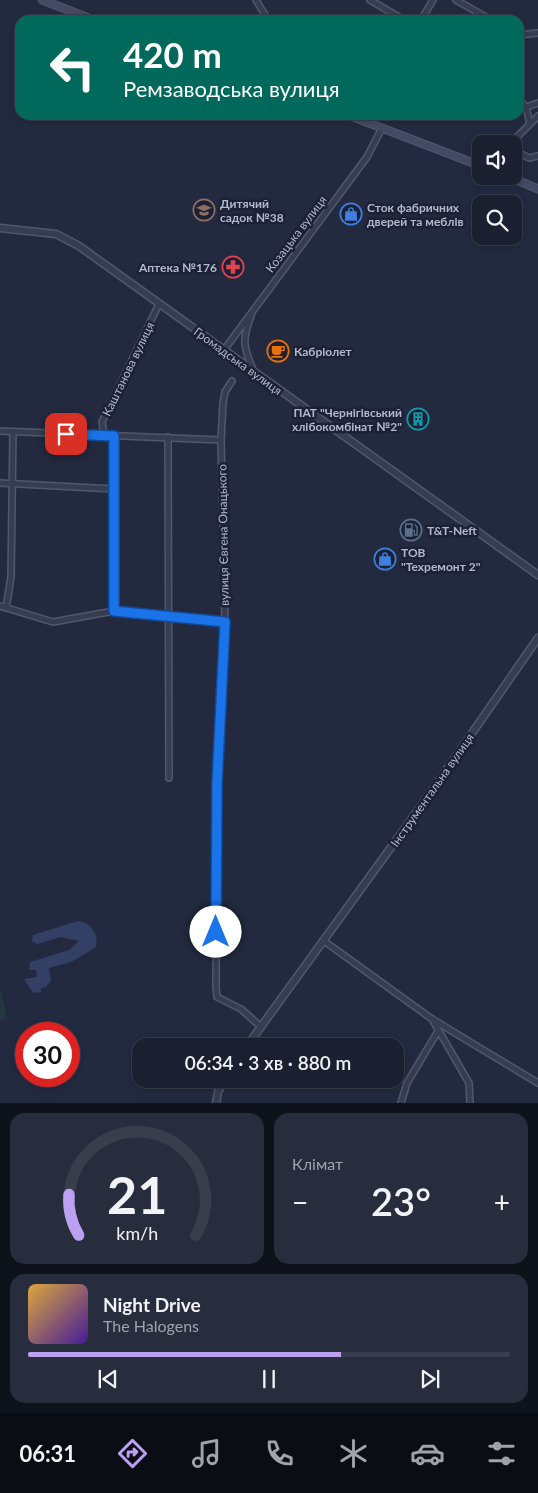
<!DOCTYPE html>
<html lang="uk">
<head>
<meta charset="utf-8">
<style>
  :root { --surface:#1a2030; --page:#272d3c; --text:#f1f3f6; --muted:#9fa3ab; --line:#383e4c; --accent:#bca0f2 }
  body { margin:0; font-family:Lato,sans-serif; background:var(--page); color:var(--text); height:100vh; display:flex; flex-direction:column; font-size:19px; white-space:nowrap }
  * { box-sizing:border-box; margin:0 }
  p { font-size:16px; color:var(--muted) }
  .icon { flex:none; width:28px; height:28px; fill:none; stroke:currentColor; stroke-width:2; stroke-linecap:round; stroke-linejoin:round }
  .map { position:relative; height:1103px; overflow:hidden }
  .side { display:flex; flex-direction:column; gap:10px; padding:10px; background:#0e121a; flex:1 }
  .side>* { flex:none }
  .banner { position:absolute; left:15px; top:15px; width:509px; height:105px; border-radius:15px; box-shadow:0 2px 8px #0003,0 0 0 1px var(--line); background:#00695c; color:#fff; overflow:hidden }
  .controls { position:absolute; left:472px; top:135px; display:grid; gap:10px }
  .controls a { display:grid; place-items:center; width:50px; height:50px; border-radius:10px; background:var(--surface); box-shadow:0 2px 8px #0003,0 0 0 1px var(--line); font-size:25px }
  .speed { position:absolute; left:15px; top:1022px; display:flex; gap:10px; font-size:25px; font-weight:700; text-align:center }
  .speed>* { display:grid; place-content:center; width:65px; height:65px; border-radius:50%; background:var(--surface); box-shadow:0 2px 8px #0003,0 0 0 1px var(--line); line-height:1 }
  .speed .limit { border:8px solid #d22; background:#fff; color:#111 }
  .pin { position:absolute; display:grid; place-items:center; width:42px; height:42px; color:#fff; margin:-21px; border-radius:10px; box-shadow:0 2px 8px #0006 }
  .me { position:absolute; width:55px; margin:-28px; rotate:0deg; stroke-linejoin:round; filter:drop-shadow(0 0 4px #0008) }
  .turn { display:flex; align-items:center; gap:18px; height:105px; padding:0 25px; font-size:22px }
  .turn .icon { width:65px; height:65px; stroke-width:2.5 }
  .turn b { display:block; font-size:35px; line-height:42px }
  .big { font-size:38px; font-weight:600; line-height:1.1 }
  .side .card { flex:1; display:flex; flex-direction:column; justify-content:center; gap:8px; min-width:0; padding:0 18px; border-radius:15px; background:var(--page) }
  .side .dial { align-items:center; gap:0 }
  .dial svg { height:130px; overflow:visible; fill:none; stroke:var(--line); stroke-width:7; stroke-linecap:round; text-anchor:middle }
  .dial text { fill:var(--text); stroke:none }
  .song { display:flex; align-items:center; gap:15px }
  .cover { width:60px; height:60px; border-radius:8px; background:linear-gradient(135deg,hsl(40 70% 55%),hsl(260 70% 35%)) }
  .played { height:5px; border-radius:2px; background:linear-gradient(90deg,var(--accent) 65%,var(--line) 65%) }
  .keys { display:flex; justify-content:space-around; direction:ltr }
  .heat { display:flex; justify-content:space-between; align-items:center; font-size:28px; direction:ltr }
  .side .tiles { flex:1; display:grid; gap:10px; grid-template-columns:1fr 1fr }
  .card:last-child { grid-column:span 2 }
  .trip { position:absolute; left:132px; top:1038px; width:272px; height:50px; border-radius:15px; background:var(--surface); box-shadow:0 2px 8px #0003,0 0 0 1px var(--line); font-weight:600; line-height:50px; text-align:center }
  .dock { display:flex; height:80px; justify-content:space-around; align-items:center; background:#0a0d13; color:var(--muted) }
  .dock .icon { width:35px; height:35px }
  .dock .on { color:var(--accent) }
  .dock b { font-size:22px; color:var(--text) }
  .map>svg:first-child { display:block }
  .green { fill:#253841 }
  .water { fill:#343f66 }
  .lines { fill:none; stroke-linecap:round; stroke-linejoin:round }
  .minor-casing { stroke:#52576b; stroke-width:8 }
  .tertiary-casing { stroke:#52576b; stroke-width:9 }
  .secondary-casing { stroke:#52576b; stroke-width:9 }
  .minor { stroke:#373d50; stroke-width:5 }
  .tertiary { stroke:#373d50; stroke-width:6 }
  .secondary { stroke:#454a63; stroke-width:7 }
  .route-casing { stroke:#114b97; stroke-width:12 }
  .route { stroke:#1a73e8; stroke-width:9 }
  .labels { text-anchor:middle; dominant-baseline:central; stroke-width:5; stroke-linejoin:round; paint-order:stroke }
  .poi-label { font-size:12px; font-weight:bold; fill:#b3b8cb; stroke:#1c2135; text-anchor:start }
  .street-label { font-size:12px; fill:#b3b8cb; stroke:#1c2135 }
</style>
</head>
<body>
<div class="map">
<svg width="538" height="1103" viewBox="0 0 538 1103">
  <rect width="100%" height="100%" fill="#232a40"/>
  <!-- green -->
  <polygon class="green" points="0,987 7,1018 0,1021"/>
  <!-- water -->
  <path class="water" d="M78,921c13,2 21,13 18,26l-23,14 -24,7 2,13 -5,6 -5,1v4l-8,1 -9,-14 13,-2 -1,-7h-7l1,-8 39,-12 10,-9 -18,-4 -24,7 -5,-3 1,-6z"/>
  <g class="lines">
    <!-- minor casing -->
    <g class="minor-casing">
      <g id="minor">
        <polyline points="256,0 268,20"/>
        <polyline points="370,0 404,20"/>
        <polyline points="456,0 491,20"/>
        <polyline points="421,20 433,0"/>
        <polyline points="519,35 538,33"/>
        <polyline points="519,99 526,107 530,124"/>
        <polyline points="526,107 538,103"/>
        <polyline points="510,144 538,116"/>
        <polyline points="514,150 529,158 538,156"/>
        <path d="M251,316c-10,25 -7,32 3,56"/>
        <polyline points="224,350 367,157 382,128"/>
        <polyline points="232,381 225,392 223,403 221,440 225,622 217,785 216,987 217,997 241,1009 261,1027"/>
        <polyline points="0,431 221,440"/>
        <polyline points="104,435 102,422 159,304"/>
        <polyline points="114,436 114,611"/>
        <polyline points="168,437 169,778"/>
        <polyline points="0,483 114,489"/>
        <polyline points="0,606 53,622 114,611 225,622"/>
        <polyline points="6,608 11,577 13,432"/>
        <polyline points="324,941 432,1019 538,1083"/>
        <polyline points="432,1019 469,1083 470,1103"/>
        <polyline points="401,1103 407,1083 438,1031"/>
      </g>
    </g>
    <!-- tertiary casing -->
    <g class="tertiary-casing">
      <g id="tertiary">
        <polyline points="0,228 56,234 79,246 538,575"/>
        <polyline points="247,1046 429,795 538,638"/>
        <polyline points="216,1103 218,1092 225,1079"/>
      </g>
    </g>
    <!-- secondary casing -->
    <g class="secondary-casing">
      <g id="secondary">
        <polyline points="42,0 94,20"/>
        <polyline points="348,115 481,166"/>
        <polyline points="507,176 538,189"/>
      </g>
    </g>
    <!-- minor -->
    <use href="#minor" class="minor"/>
    <!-- tertiary -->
    <use href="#tertiary" class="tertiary"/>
    <!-- secondary -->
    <use href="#secondary" class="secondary"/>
  </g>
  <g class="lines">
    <!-- route casing -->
    <g class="route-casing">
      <polyline id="route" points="66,434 114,436 114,611 225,622 217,784 216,932"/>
    </g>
    <!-- route -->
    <use href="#route" class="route"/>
  </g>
  <!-- icons -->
  <defs>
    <g id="school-ring" transform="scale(1.125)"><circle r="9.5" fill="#1c2135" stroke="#8d6e63" stroke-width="1.5"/><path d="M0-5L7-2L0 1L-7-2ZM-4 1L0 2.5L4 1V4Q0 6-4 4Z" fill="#8d6e63"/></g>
    <g id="shop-ring" transform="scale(1.125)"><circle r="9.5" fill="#1c2135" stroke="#3f7fe0" stroke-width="1.5"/><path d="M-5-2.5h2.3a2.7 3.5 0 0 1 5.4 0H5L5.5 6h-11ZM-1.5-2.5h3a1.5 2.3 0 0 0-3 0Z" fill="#3f7fe0"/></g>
    <g id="pharmacy-ring" transform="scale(1.125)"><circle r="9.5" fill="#1c2135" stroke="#e0444e" stroke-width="1.5"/><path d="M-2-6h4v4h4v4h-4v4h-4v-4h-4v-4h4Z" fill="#e0444e"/></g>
    <g id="cafe-ring" transform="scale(1.125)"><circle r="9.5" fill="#1c2135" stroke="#e8710a" stroke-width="1.5"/><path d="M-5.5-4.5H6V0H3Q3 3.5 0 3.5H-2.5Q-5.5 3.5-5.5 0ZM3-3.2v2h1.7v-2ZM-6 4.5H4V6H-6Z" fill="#e8710a"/></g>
    <g id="building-ring" transform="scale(1.125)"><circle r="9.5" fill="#1c2135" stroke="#0f9aa8" stroke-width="1.5"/><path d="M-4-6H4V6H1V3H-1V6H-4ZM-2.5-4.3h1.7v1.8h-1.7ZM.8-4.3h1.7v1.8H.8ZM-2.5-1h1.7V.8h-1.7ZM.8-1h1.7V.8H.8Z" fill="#0f9aa8"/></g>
    <g id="fuel-ring" transform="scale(1.125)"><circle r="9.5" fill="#1c2135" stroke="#5c6f8a" stroke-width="1.5"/><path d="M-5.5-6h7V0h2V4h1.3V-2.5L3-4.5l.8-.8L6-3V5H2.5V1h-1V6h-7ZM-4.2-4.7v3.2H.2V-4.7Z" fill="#5c6f8a"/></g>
  </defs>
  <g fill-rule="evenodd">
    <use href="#school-ring" x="204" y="210"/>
    <use href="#shop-ring" x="351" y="214"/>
    <use href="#pharmacy-ring" x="233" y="267"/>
    <use href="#cafe-ring" x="278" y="351"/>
    <use href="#building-ring" x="418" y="419"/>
    <use href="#fuel-ring" x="411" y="530"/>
    <use href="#shop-ring" x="385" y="559"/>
  </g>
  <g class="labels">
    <!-- poi labels -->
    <g class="poi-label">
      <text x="220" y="203">Дитячий<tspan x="220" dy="14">садок №38</tspan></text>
      <text x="367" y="207">Сток фабричних<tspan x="367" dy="14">дверей та меблів</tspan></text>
      <text x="217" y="267" text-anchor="end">Аптека №176</text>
      <text x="294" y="351">Кабріолет</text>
      <text x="402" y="412" text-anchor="end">ПАТ "Чернігівський<tspan x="402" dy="14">хлібокомбінат №2"</tspan></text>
      <text x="427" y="530">T&amp;T-Neft</text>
      <text x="401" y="552">ТОВ<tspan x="401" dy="14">"Техремонт 2"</tspan></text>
    </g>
    <!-- street labels -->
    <g class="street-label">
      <text transform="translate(296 234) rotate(-53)">Козацька вулиця</text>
      <text transform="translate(238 361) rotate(36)">Громадська вулиця</text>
      <text transform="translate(128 369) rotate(-64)">Каштанова вулиця</text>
      <text transform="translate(223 535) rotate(-91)">вулиця Євгена Онацького</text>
      <text transform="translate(432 790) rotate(-55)">Інструментальна вулиця</text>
    </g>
  </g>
</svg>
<div class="controls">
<a><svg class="icon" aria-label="sound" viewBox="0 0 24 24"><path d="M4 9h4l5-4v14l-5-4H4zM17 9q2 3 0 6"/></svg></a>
<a><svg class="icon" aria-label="search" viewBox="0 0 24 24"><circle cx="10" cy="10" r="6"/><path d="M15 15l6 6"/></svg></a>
</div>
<div class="speed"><div class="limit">30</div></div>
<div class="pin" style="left:66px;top:434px;background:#d93025"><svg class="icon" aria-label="arrive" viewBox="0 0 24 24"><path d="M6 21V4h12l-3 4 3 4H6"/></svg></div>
<svg class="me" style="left:216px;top:932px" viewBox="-20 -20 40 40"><circle r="19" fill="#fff"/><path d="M0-13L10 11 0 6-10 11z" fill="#1a73e8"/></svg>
<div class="trip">06:34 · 3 хв · 880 m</div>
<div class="banner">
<div class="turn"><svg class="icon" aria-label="left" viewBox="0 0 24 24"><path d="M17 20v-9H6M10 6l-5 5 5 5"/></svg><div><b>420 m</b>Ремзаводська вулиця</div></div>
</div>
</div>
<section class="side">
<div class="tiles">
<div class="card dial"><svg viewBox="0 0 100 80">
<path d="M14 69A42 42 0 1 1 86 69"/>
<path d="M14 69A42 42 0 0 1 8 44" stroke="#bca0f2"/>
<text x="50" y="56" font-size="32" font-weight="700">21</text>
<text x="50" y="72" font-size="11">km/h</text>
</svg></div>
<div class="card"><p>Клімат</p>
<div class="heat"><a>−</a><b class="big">23°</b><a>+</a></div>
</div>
<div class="card">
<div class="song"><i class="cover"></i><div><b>Night Drive</b><p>The Halogens</p></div></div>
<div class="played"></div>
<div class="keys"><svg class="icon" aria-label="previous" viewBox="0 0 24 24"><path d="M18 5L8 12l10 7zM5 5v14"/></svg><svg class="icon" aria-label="pause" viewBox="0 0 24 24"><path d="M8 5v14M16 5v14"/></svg><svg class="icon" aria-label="next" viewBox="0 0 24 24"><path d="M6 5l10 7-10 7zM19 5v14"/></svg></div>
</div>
</div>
</section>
<nav class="dock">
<b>06:31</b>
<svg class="icon on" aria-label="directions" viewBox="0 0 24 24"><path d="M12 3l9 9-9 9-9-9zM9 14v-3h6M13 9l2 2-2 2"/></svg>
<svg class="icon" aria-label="music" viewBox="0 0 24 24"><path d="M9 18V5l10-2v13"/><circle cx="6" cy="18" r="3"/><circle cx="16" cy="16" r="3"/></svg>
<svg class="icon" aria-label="phone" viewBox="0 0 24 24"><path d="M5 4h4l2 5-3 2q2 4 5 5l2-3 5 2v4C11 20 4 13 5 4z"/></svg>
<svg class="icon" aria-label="climate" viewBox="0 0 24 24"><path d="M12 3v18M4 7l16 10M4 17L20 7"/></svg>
<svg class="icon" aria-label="car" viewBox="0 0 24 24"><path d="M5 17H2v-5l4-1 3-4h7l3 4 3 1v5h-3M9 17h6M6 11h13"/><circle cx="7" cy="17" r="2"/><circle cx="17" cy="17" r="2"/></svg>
<svg class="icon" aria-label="filters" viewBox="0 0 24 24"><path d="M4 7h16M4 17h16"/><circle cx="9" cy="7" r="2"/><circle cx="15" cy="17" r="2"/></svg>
</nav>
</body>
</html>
